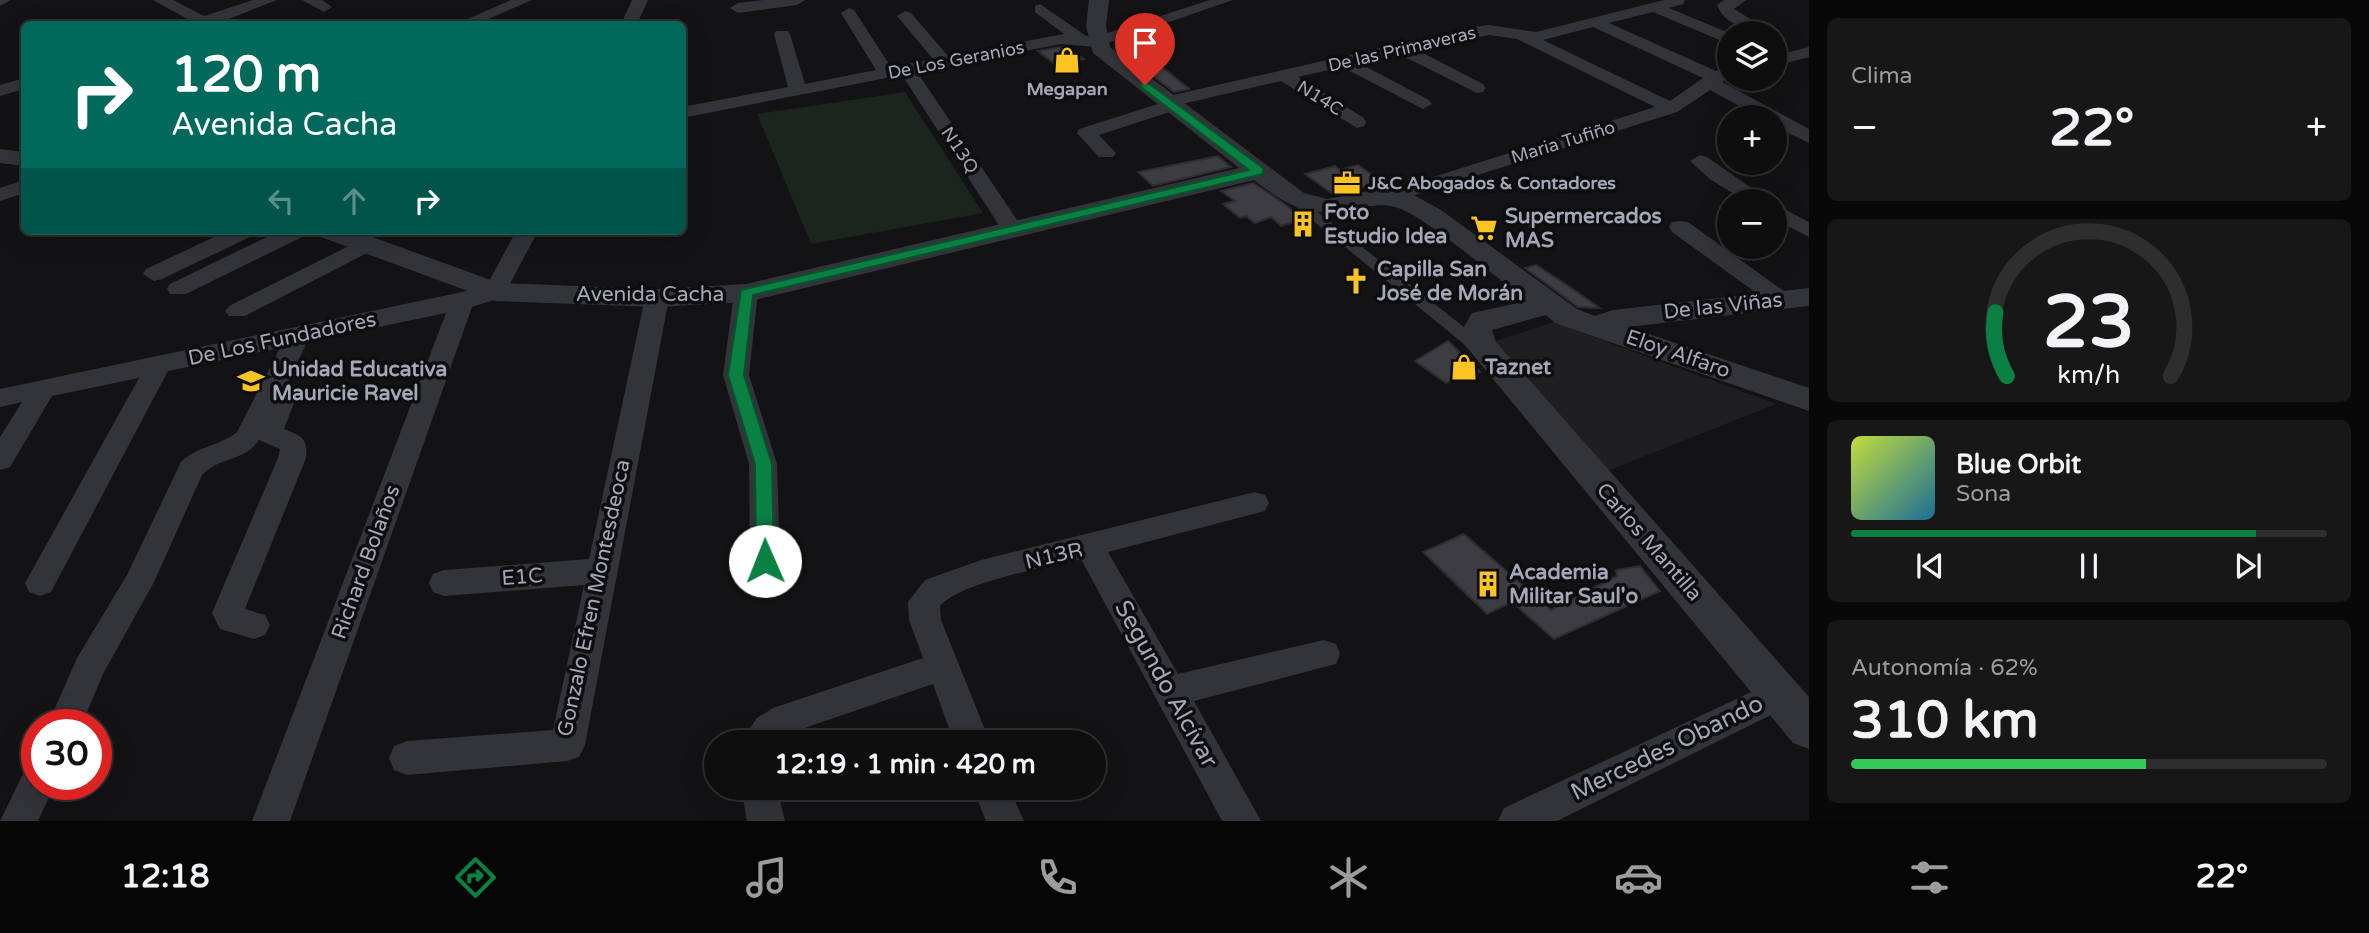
<!DOCTYPE html>
<html lang="es">
<head>
<meta charset="utf-8">
<style>
  :root { --surface:#0e0e0f; --page:#171718; --text:#f1f3f6; --muted:#9b9c9e; --line:#2e2e2f; --accent:#0b8043 }
  body { margin:0; font-family:"Varela Round",sans-serif; background:var(--page); color:var(--text); height:100vh; display:flex; flex-direction:column; font-size:26px; white-space:nowrap }
  * { box-sizing:border-box; margin:0 }
  p { font-size:23px; color:var(--muted) }
  .icon { flex:none; width:38px; height:38px; fill:none; stroke:currentColor; stroke-width:2; stroke-linecap:round; stroke-linejoin:round }
  .map { position:relative; flex:1; overflow:hidden }
  .sheet { display:flex; flex-direction:column; gap:18px; padding:18px; background:#080808; width:560px }
  .sheet>* { flex:none }
  .guide { position:absolute; left:21px; top:21px; width:665px; height:214px; border-radius:10px; box-shadow:0 7px 28px #0002,0 0 0 2px var(--line); background:#00695c; color:#fff; overflow:hidden }
  .fabs { position:absolute; left:1717px; top:21px; display:grid; gap:14px }
  .fabs a { display:grid; place-items:center; width:70px; height:70px; border-radius:50%; background:var(--surface); box-shadow:0 7px 28px #0002,0 0 0 2px var(--line); font-size:35px }
  .speed { position:absolute; left:21px; top:709px; display:flex; gap:14px; font-size:35px; font-weight:700; text-align:center }
  .speed>* { display:grid; place-content:center; width:91px; height:91px; border-radius:50%; background:var(--surface); box-shadow:0 7px 28px #0002,0 0 0 2px var(--line); line-height:1 }
  .speed .limit { border:10px solid #d22; background:#fff; color:#111 }
  .pin { position:absolute; display:grid; place-items:center; width:60px; height:60px; color:#fff; margin:-72px -30px; border-radius:50% 50% 50% 0; rotate:-45deg; box-shadow:0 0 7px #0007 }
  .pin .icon { rotate:45deg }
  .me { position:absolute; width:77px; margin:-38px; rotate:359deg; stroke-linejoin:round; filter:drop-shadow(0 0 5px #0008) }
  .turn { display:flex; align-items:center; gap:24px; height:147px; padding:0 35px; font-size:32px }
  .turn .icon { width:91px; height:91px; stroke-width:2.5 }
  .turn b { display:block; font-size:49px; line-height:60px }
  .lanes { display:flex; align-items:center; height:66px; padding:0 35px; background:#0003; justify-content:center; gap:35px; direction:ltr }
  .lanes .off { opacity:.35 }
  .big { font-size:52px; font-weight:700; line-height:1.1 }
  .sheet .widget { flex:1; display:flex; flex-direction:column; justify-content:center; gap:10px; min-width:0; padding:0 24px; border-radius:10px; background:var(--page) }
  .sheet .dial { align-items:center; gap:0 }
  .dial svg { height:182px; overflow:visible; fill:none; stroke:var(--line); stroke-width:7; stroke-linecap:round; text-anchor:middle }
  .dial text { fill:var(--text); stroke:none }
  .song { display:flex; align-items:center; gap:21px }
  .cover { width:84px; height:84px; border-radius:10px; background:linear-gradient(135deg,hsl(70 70% 55%),hsl(200 70% 35%)) }
  .played { height:7px; border-radius:4px; background:linear-gradient(90deg,var(--accent) 85%,var(--line) 85%) }
  .keys { display:flex; justify-content:space-around; direction:ltr }
  .heat { display:flex; justify-content:space-between; align-items:center; font-size:38px; direction:ltr }
  .charge { height:10px; border-radius:5px; background:linear-gradient(90deg,#34c759 62%,var(--line) 0) }
  .trip { position:absolute; left:704px; top:730px; width:402px; height:70px; border-radius:35px; background:var(--surface); box-shadow:0 7px 28px #0002,0 0 0 2px var(--line); font-weight:700; line-height:70px; text-align:center }
  .dock { display:flex; height:112px; justify-content:space-around; align-items:center; background:#060606; color:var(--muted) }
  .dock .icon { width:49px; height:49px }
  .dock .on { color:var(--accent) }
  .dock b { font-size:32px; color:var(--text) }
  main { display:flex; flex:1; min-height:0 }
  .map>svg:first-child { display:block }
  .built { fill:#1f1e21 }
  .green { fill:#1c241e }
  .building { fill:#3c3c42; stroke:#2d2c30; stroke-width:2 }
  .lines { fill:none; stroke-linecap:round; stroke-linejoin:round }
  .pedestrian { fill:#333439; fill-rule:evenodd }
  .minor { fill:#333439; fill-rule:evenodd }
  .tertiary { fill:#333439; fill-rule:evenodd }
  .route { fill:#0b8043; stroke:#07532c; stroke-width:2 }
  .labels { text-anchor:middle; dominant-baseline:central; stroke-width:7; stroke-linejoin:round; paint-order:stroke }
  .far-street-label { font-size:18px; fill:#a3a7b6; stroke:#0e0d0f }
  .far-poi-label { font-size:18px; font-weight:bold; fill:#a3a7b6; stroke:#0e0d0f }
  .poi-label { font-size:21px; font-weight:bold; fill:#a3a7b6; stroke:#0e0d0f; text-anchor:start }
  .street-label { font-size:21px; fill:#a3a7b6; stroke:#0e0d0f }
  .near-street-label { font-size:24px; fill:#a3a7b6; stroke:#0e0d0f }
</style>
</head>
<body>
<main>
<div class="map">
<svg width="1809" height="821" viewBox="0 0 1809 821">
  <rect width="100%" height="100%" fill="#131214"/>
  <!-- built -->
  <polygon class="built" points="1553,322 1776,404 1607,471 1493,342"/>
  <!-- green -->
  <polygon class="green" points="905,92 983,213 811,244 757,114"/>
  <!-- building -->
  <g class="building">
    <polygon points="1061,47 1067,47 1084,59 1056,65 1038,51"/>
    <polygon points="1139,54 1150,62 1155,61 1189,89 1174,92 1133,61"/>
    <polygon points="1218,156 1231,167 1153,186 1138,172"/>
    <polygon points="1358,165 1382,182 1334,195 1305,174 1335,166 1340,170"/>
    <polygon points="1253,183 1282,202 1304,219 1281,226 1271,217 1255,223 1246,216 1240,218 1223,204 1235,201 1221,191"/>
    <polygon points="1536,265 1564,283 1600,308 1578,307 1525,268"/>
    <polygon points="1448,341 1480,372 1446,383 1415,361"/>
    <polygon points="1464,534 1551,610 1617,576 1616,570 1640,566 1660,591 1554,639 1512,602 1487,614 1423,552"/>
  </g>
  <g class="lines">
    <!-- pedestrian -->
    <polygon class="pedestrian" points="1295,194 1488,346 1491,350 1488,354 1476,354 1290,202 1287,199"/>
    <!-- minor -->
    <g class="minor">
      <polygon points="0,0 11,0 0,6"/>
      <polygon points="153,0 173,0 204,16 253,0 277,0 216,24 186,24 189,20"/>
      <polygon points="302,0 322,0 332,7 324,12"/>
      <polygon points="511,0 532,0 477,24 456,24"/>
      <polygon points="632,0 648,0 637,24 621,24"/>
      <polygon points="763,0 805,0 797,5 738,13 730,8 738,3"/>
      <polygon points="1210,0 1233,0 1096,47 1061,44 917,72 1024,230 1013,236 1002,230 902,75 682,118 682,107 788,87 774,34 776,31 788,31 790,34 805,84 876,70 841,13 849,8 854,10 891,67 933,59 897,16 905,11 911,13 948,56 1064,34 1035,12 1035,6 1040,4 1086,36 1095,37"/>
      <path d="M1664,0h21l-2,4 -14,4 60,25v11l-76,-32 -44,11 107,48 13,-4v11l-7,4 87,47v14l-35,-17v-9h-14l-50,-27 -33,22 -281,89h-14l-3,-4 3,-4 273,-86 -138,-68 -28,-4 -72,15 66,34 3,4 -3,4 -6,1 -78,-39 -40,9 70,37 3,4 -9,5 -81,-42 -44,10 66,41 2,4 -2,4 -7,2 -76,-47 -103,24 -2,5 -77,25 17,18 -3,4h-14l-22,-24 2,-4 79,-25 2,-6 313,-71 16,-2 47,7zM1593,27l110,51 -33,23 -127,-61z"/>
      <path d="M1724,0h22l-12,9 39,24c-18,1 -49,-8 -56,-28z"/>
      <polygon points="1809,47 1809,57 1774,66 1774,56"/>
      <polygon points="24,78 24,89 0,96 0,85"/>
      <polygon points="1700,155 1707,157 1770,201 1746,201 1711,180 1690,161"/>
      <polygon points="24,180 24,193 0,201 0,188"/>
      <polygon points="1774,204 1809,222 1809,237 1774,219"/>
      <polygon points="1680,221 1688,222 1789,295 1793,300 1789,305 1773,305 1672,232 1669,227 1672,222"/>
      <polygon points="227,231 255,231 252,236 162,279 154,281 143,274 146,269"/>
      <polygon points="279,231 307,231 304,236 186,294 170,294 167,289 170,284"/>
      <path d="M516,231h22l-35,66 -31,10 -182,514h-38l194,-508 -139,29 -25,52 8,3 4,6 -10,26c18,7 24,9 22,29l-61,151 20,6 5,10 -5,10 -11,4 -34,-10 -8,-16 66,-155 2,-9 -21,-9c-13,21 -41,17 -57,35l-48,107 -51,92 -21,50h-34l29,-66 50,-83 54,-113c16,-16 39,-16 56,-30l43,-84 -112,23 -117,221 -11,4 -11,-4 -4,-9 114,-205 -87,18 -42,71 -10,3v-33l22,-35 -22,5v-18l486,-102z"/>
      <polygon points="365,238 376,245 373,250 245,316 229,316 225,311 229,306"/>
      <polygon points="746,286 754,288 758,293 749,375 777,464 780,561 776,570 765,573 754,570 750,561 749,464 723,375 734,293 738,288"/>
      <polygon points="657,291 665,293 669,298 585,745 579,757 567,761 407,775 394,770 389,758 394,746 407,741 553,730 584,585 444,596 433,592 429,583 433,574 444,570 589,559 645,298 649,293"/>
      <path d="M1255,492l10,3 4,8 -4,8 -157,41 70,122 146,-34 12,4 4,10 -4,10 -142,37 67,120h-39l-141,-262c-33,8 -120,23 -141,47l1,14 49,122h-36l-21,-58 -137,47 -16,11h-40l17,-24 16,-10 150,-50 -14,-38 -1,-18 17,-22 56,-20z"/>
      <polygon points="1779,679 1791,683 1796,694 1791,705 1557,821 1498,821 1504,808"/>
      <polygon points="37,767 37,784 55,784 38,821 0,821 24,772"/>
      <polygon points="741,788 777,788 785,821 747,821"/>
      <polygon points="973,788 1009,788 1024,821 986,821"/>
    </g>
    <!-- tertiary -->
    <g class="tertiary">
      <path d="M1089,0h20l-3,26 4,21 194,146 23,6 47,-9 36,3 31,17 136,99 18,7 18,-6 196,-22v18l-181,21 181,61v23l-254,-88 -9,-8 -54,15 4,12 313,355v52l-16,-6 -328,-398 -3,-15 10,-17 55,-12c-28,-21 -104,-87 -132,-94 -14,-4 -30,0 -43,3 -43,8 -65,-4 -98,-30l-508,122 -89,5 -162,-6 -174,-64 -4,-6h39l143,52 158,6 89,-5 493,-116 -146,-115 -7,-27z"/>
      <polygon points="0,149 24,152 24,166 0,163"/>
    </g>
  </g>
  <!-- route -->
  <polygon class="route" points="1141,83 1148,83 1263,168 1263,174 753,295 744,375 772,464 774,561 771,566 758,566 756,561 755,464 728,375 741,290 1249,170 1141,87"/>
  <!-- icons -->
  <defs>
    <g id="shop-bare" transform="scale(2.1)"><path d="M-5-2.5h2.3a2.7 3.5 0 0 1 5.4 0H5L5.5 6h-11ZM-1.5-2.5h3a1.5 2.3 0 0 0-3 0Z" fill="#fbc423" stroke="#0e0d0f" stroke-width="2.5" paint-order="stroke"/></g>
    <g id="office-bare" transform="scale(2.1)"><path d="M-6-3h4V-5.5h4V-3h4V5H-6ZM-1-4.5V-3h2v-1.5ZM-6 0V1H6V0Z" fill="#fbc423" stroke="#0e0d0f" stroke-width="2.5" paint-order="stroke"/></g>
    <g id="building-bare" transform="scale(2.1)"><path d="M-4-6H4V6H1V3H-1V6H-4ZM-2.5-4.3h1.7v1.8h-1.7ZM.8-4.3h1.7v1.8H.8ZM-2.5-1h1.7V.8h-1.7ZM.8-1h1.7V.8H.8Z" fill="#fbc423" stroke="#0e0d0f" stroke-width="2.5" paint-order="stroke"/></g>
    <g id="supermarket-bare" transform="scale(2.1)"><path d="M-6-5.5h2.5l.6 2H6L4.5 2H-2.5L-4.4-4H-6ZM-1.5 3.2a1.3 1.3 0 1 0 .1 0ZM3 3.2a1.3 1.3 0 1 0 .1 0Z" fill="#fbc423" stroke="#0e0d0f" stroke-width="2.5" paint-order="stroke"/></g>
    <g id="church-bare" transform="scale(2.1)"><path d="M-1.2-6h2.4v3.5h3.3v2.4h-3.3V6h-2.4V-.1h-3.3v-2.4h3.3Z" fill="#fbc423" stroke="#0e0d0f" stroke-width="2.5" paint-order="stroke"/></g>
    <g id="school-bare" transform="scale(2.1)"><path d="M0-5L7-2L0 1L-7-2ZM-4 1L0 2.5L4 1V4Q0 6-4 4Z" fill="#fbc423" stroke="#0e0d0f" stroke-width="2.5" paint-order="stroke"/></g>
  </defs>
  <g fill-rule="evenodd">
    <use href="#shop-bare" x="1067" y="60"/>
    <use href="#office-bare" x="1347" y="183"/>
    <use href="#building-bare" x="1303" y="224"/>
    <use href="#supermarket-bare" x="1484" y="228"/>
    <use href="#church-bare" x="1356" y="281"/>
    <use href="#shop-bare" x="1464" y="367"/>
    <use href="#school-bare" x="251" y="381"/>
    <use href="#building-bare" x="1488" y="584"/>
  </g>
  <g class="labels">
    <!-- far-street labels -->
    <g class="far-street-label">
      <text transform="translate(1402 49) rotate(-13)">De las Primaveras</text>
      <text transform="translate(956 60) rotate(-11)">De Los Geranios</text>
      <text transform="translate(1320 98) rotate(32)">N14C</text>
      <text transform="translate(1563 142) rotate(-17)">Maria Tufiño</text>
      <text transform="translate(960 150) rotate(56)">N13Q</text>
    </g>
    <!-- far-poi labels -->
    <g class="far-poi-label">
      <text x="1067" y="89">Megapan</text>
      <text x="1368" y="183" text-anchor="start">J&amp;C Abogados &amp; Contadores</text>
    </g>
    <!-- poi labels -->
    <g class="poi-label">
      <text x="1324" y="212">Foto<tspan x="1324" dy="24">Estudio Idea</tspan></text>
      <text x="1505" y="216">Supermercados<tspan x="1505" dy="24">MAS</tspan></text>
      <text x="1377" y="269">Capilla San<tspan x="1377" dy="24">José de Morán</tspan></text>
      <text x="1485" y="367">Taznet</text>
      <text x="272" y="369">Unidad Educativa<tspan x="272" dy="24">Mauricie Ravel</tspan></text>
      <text x="1509" y="572">Academia<tspan x="1509" dy="24">Militar Saul'o</tspan></text>
    </g>
    <!-- street labels -->
    <g class="street-label">
      <text x="650" y="294">Avenida Cacha</text>
      <text transform="translate(1723 306) rotate(-6)">De las Viñas</text>
      <text transform="translate(282 339) rotate(-12)">De Los Fundadores</text>
      <text transform="translate(1678 354) rotate(19)">Eloy Alfaro</text>
      <text transform="translate(1649 542) rotate(49)">Carlos Mantilla</text>
      <text transform="translate(1054 556) rotate(-13)">N13R</text>
      <text transform="translate(366 562) rotate(-70)">Richard Bolaños</text>
      <text transform="translate(522 577) rotate(-4)">E1C</text>
      <text transform="translate(594 598) rotate(-78)">Gonzalo Efren Montesdeoca</text>
    </g>
    <!-- near-street labels -->
    <g class="near-street-label">
      <text transform="translate(1166 684) rotate(61)">Segundo Alcívar</text>
      <text transform="translate(1667 748) rotate(-26)">Mercedes Obando</text>
    </g>
  </g>
</svg>
<div class="fabs">
<a><svg class="icon" aria-label="layers" viewBox="0 0 24 24"><path d="M12 4l9 5-9 5-9-5zM3 14l9 5 9-5"/></svg></a>
<a>+</a>
<a>−</a>
</div>
<div class="speed"><div class="limit">30</div></div>
<div class="pin" style="left:1145px;top:85px;background:#d93025"><svg class="icon" aria-label="arrive" viewBox="0 0 24 24"><path d="M6 21V4h12l-3 4 3 4H6"/></svg></div>
<svg class="me" style="left:765px;top:561px" viewBox="-20 -20 40 40"><circle r="19" fill="#fff"/><path d="M0-13L10 11 0 6-10 11z" fill="#0b8043"/></svg>
<div class="trip">12:19 · 1 min · 420 m</div>
<div class="guide">
<div class="turn"><svg class="icon" aria-label="right" viewBox="0 0 24 24"><path d="M7 20v-9h11M14 6l5 5-5 5"/></svg><div><b>120 m</b>Avenida Cacha</div></div>
<div class="lanes"><svg class="icon off" aria-label="left" viewBox="0 0 24 24"><path d="M17 20v-9H6M10 6l-5 5 5 5"/></svg><svg class="icon off" aria-label="ahead" viewBox="0 0 24 24"><path d="M12 20V5M6 11l6-6 6 6"/></svg><svg class="icon" aria-label="right" viewBox="0 0 24 24"><path d="M7 20v-9h11M14 6l5 5-5 5"/></svg></div>
</div>
</div>
<section class="sheet">
<div class="widget"><p>Clima</p>
<div class="heat"><a>−</a><b class="big">22°</b><a>+</a></div>
</div>
<div class="widget dial"><svg viewBox="0 0 100 80">
<path d="M14 69A42 42 0 1 1 86 69"/>
<path d="M14 69A42 42 0 0 1 9 41" stroke="#0b8043"/>
<text x="50" y="56" font-size="32" font-weight="700">23</text>
<text x="50" y="72" font-size="11">km/h</text>
</svg></div>
<div class="widget">
<div class="song"><i class="cover"></i><div><b>Blue Orbit</b><p>Sona</p></div></div>
<div class="played"></div>
<div class="keys"><svg class="icon" aria-label="previous" viewBox="0 0 24 24"><path d="M18 5L8 12l10 7zM5 5v14"/></svg><svg class="icon" aria-label="pause" viewBox="0 0 24 24"><path d="M8 5v14M16 5v14"/></svg><svg class="icon" aria-label="next" viewBox="0 0 24 24"><path d="M6 5l10 7-10 7zM19 5v14"/></svg></div>
</div>
<div class="widget"><p>Autonomía · 62%</p><b class="big">310 km</b><div class="charge"></div></div>
</section>
</main>
<nav class="dock">
<b>12:18</b>
<svg class="icon on" aria-label="directions" viewBox="0 0 24 24"><path d="M12 3l9 9-9 9-9-9zM9 14v-3h6M13 9l2 2-2 2"/></svg>
<svg class="icon" aria-label="music" viewBox="0 0 24 24"><path d="M9 18V5l10-2v13"/><circle cx="6" cy="18" r="3"/><circle cx="16" cy="16" r="3"/></svg>
<svg class="icon" aria-label="phone" viewBox="0 0 24 24"><path d="M5 4h4l2 5-3 2q2 4 5 5l2-3 5 2v4C11 20 4 13 5 4z"/></svg>
<svg class="icon" aria-label="climate" viewBox="0 0 24 24"><path d="M12 3v18M4 7l16 10M4 17L20 7"/></svg>
<svg class="icon" aria-label="car" viewBox="0 0 24 24"><path d="M5 17H2v-5l4-1 3-4h7l3 4 3 1v5h-3M9 17h6M6 11h13"/><circle cx="7" cy="17" r="2"/><circle cx="17" cy="17" r="2"/></svg>
<svg class="icon" aria-label="filters" viewBox="0 0 24 24"><path d="M4 7h16M4 17h16"/><circle cx="9" cy="7" r="2"/><circle cx="15" cy="17" r="2"/></svg>
<b>22°</b>
</nav>
</body>
</html>
